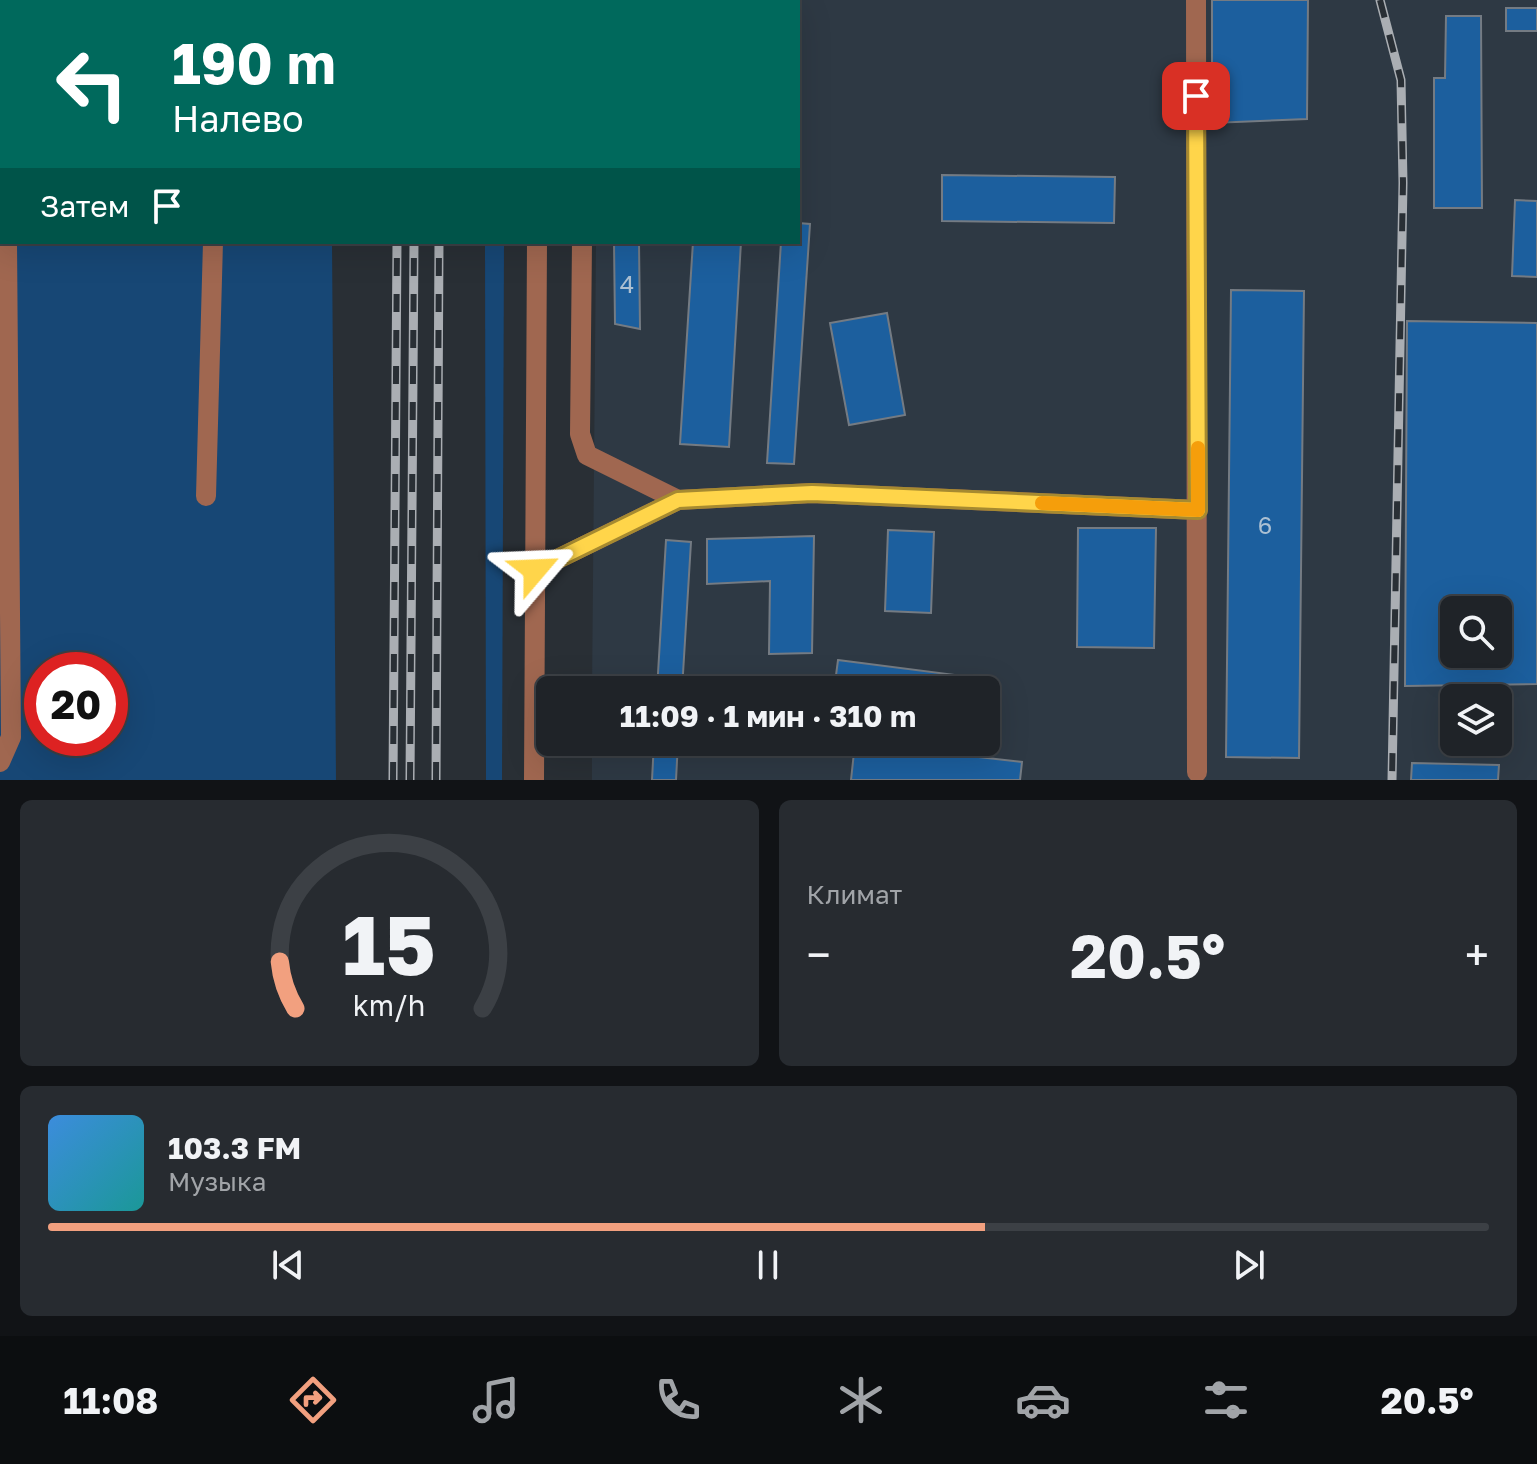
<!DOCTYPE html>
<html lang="ru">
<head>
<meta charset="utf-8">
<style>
  :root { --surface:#1f2328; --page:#272b30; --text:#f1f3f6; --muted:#a1a4a8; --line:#3c4045; --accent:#f2a07f }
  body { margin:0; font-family:"Golos Text",sans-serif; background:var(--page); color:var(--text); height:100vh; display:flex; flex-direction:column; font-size:30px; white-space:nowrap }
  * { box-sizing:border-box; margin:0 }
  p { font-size:26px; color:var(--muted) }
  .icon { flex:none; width:44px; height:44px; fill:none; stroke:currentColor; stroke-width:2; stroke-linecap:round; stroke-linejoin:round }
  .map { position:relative; height:780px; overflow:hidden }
  .sheet { display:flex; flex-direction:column; gap:20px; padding:20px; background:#111316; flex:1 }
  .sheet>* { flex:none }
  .guide { position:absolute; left:0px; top:0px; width:800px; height:244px; box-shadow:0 8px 32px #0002,0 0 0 2px var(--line); background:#00695c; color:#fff; overflow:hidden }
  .controls { position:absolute; left:1440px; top:596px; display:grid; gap:16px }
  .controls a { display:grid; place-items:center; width:72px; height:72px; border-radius:12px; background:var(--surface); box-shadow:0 8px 32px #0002,0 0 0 2px var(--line); font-size:40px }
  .speed { position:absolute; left:24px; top:652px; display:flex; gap:16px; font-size:40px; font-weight:700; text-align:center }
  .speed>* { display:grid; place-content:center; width:104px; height:104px; border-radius:50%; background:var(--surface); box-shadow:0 8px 32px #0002,0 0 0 2px var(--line); line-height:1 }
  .speed .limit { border:12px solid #d22; background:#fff; color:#111 }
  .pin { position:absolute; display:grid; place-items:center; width:68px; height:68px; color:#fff; margin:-34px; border-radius:16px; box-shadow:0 4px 12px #0006 }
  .me { position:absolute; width:88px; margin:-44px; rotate:64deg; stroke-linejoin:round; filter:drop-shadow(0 0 6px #0008) }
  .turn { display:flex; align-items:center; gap:28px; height:168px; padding:0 40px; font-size:36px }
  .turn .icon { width:104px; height:104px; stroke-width:2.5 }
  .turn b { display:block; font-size:56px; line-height:68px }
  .then { display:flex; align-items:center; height:76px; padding:0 40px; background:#0003; gap:16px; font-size:30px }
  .big { font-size:60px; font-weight:700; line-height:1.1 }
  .sheet .tile { flex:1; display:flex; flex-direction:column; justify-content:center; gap:12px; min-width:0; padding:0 28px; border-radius:12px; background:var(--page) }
  .sheet .dial { align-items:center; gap:0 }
  .dial svg { height:208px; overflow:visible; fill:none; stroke:var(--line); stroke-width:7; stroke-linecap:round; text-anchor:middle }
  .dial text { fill:var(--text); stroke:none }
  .song { display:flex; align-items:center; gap:24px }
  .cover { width:96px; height:96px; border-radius:12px; background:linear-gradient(135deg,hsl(210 70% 55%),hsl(180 70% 35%)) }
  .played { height:8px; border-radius:4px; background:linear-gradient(90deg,var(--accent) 65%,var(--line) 65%) }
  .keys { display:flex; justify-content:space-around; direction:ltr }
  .heat { display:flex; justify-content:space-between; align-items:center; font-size:44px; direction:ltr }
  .sheet .tiles { flex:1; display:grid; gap:20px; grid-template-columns:1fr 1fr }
  .tile:last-child { grid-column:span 2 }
  .trip { position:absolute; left:536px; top:676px; width:464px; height:80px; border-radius:12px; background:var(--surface); box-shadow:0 8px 32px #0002,0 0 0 2px var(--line); font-weight:700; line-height:80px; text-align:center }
  .dock { display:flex; height:128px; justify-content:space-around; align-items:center; background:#0c0e10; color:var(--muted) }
  .dock .icon { width:56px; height:56px }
  .dock .on { color:var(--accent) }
  .dock b { font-size:36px; color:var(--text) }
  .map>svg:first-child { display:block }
  .built { fill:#2e3944; fill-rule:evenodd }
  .green { fill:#174775; fill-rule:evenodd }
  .building { fill:#1c5f9e; stroke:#747b83; stroke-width:2; fill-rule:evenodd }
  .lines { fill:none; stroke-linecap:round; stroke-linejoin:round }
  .minor { stroke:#a06750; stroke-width:20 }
  .rail-casing { stroke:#aaaeb3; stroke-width:9 }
  .rail { stroke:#292f35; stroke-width:6; stroke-dasharray:18; stroke-linecap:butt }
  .route-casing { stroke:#a68a30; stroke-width:20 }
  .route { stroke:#ffd54a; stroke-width:14 }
  .slow { stroke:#f59e0b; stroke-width:14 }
  .labels { text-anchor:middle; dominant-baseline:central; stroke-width:8; stroke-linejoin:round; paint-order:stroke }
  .number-label { font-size:24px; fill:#acc0d2 }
</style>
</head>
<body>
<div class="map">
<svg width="1537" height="780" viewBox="0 0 1537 780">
  <rect width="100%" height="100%" fill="#292f35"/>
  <!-- built -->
  <path class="built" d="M598,0h939v780h-945v-38h394v-52h-394l4,-448h202v-240zM1454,610h44v44h-44zM1454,698h44v44h-44z"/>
  <!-- green -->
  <g class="green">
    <path d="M0,0h331l-329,2v240h330l4,538h-336zM42,670h68v68h-68z"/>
    <polygon points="485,242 504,242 502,780 486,780"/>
  </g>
  <!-- building -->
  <g class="building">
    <rect x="611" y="0" width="65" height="2"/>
    <polygon points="725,0 789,0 725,2"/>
    <polygon points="1212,0 1308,0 1307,119 1212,123"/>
    <rect x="1506" y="8" width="31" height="23"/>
    <polygon points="1446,16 1481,16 1482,208 1434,208 1434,78 1445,78"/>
    <polygon points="942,175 1115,177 1114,223 942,221"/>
    <polygon points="1515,200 1537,201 1537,277 1512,276"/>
    <polygon points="798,223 810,224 794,464 767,463 781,242 798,242"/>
    <polygon points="614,242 639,242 640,329 615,324"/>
    <polygon points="693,242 741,242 729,447 680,444"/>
    <polygon points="1231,290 1304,291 1299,758 1226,757"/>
    <polygon points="887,313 905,415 849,425 830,323"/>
    <path d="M1407,321l130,2v361l-132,2zM1454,610h44v44h-44z"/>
    <polygon points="1078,528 1156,528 1154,648 1077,647"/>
    <polygon points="888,530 934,532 931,613 885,611"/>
    <polygon points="814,536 812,653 769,654 770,581 707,584 707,539"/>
    <polygon points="666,540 691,542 682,690 657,690"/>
    <polygon points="838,660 971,677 969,690 834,690"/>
    <polygon points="654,742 678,742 676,780 652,780"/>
    <polygon points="855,743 1022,762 1020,780 851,780"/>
    <polygon points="1412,763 1499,765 1498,780 1411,780"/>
  </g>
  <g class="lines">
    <!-- minor -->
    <g class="minor">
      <polyline points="5,0 5,2"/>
      <polyline points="200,0 200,2"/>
      <polyline points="1196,0 1197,772"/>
      <polyline points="538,2 538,0"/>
      <polyline points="583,2 583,0"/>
      <polyline points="582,242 580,434 587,455 678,500"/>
      <polyline points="206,496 213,242"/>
      <polyline points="535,570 678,500 812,493 1198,510"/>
      <polyline points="0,762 11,737 7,242"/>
      <polyline points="534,780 537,242"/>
    </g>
    <!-- rail casing -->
    <g class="rail-casing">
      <g id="rail">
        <polyline points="1380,0 1401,80 1403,183 1392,780"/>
        <polyline points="399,2 399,0"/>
        <polyline points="416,2 416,0"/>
        <polyline points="440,2 440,0"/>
        <polyline points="393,780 397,242"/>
        <polyline points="410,780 414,242"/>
        <polyline points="436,780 439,242"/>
      </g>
    </g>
    <!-- rail -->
    <use href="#rail" class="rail"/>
  </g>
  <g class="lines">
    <!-- route casing -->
    <g class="route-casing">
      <polyline id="route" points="535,570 678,500 812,493 1198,510 1196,96"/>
    </g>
    <!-- route -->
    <use href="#route" class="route"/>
    <!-- slow -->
    <polyline class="slow" points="1042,503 1198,510 1198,448"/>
  </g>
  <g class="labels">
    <!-- number labels -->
    <g class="number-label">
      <text x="627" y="283">4</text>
      <text x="1265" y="524">6</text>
    </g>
  </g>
</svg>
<div class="controls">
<a><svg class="icon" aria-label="search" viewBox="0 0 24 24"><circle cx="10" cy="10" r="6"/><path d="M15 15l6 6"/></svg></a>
<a><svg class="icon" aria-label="layers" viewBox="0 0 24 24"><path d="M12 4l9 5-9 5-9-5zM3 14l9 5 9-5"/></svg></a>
</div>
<div class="speed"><div class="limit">20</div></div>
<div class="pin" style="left:1196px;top:96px;background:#d93025"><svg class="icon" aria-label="arrive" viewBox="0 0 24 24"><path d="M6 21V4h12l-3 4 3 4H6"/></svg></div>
<svg class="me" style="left:535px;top:570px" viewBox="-20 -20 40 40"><path d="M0-17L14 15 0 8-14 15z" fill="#ffd54a" stroke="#fff" stroke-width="4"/></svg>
<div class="trip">11:09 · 1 мин · 310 m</div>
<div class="guide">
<div class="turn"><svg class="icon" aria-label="left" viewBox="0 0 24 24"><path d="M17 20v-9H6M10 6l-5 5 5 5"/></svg><div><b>190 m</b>Налево</div></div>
<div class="then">Затем<svg class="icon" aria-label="arrive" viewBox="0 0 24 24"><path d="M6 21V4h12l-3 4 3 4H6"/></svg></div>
</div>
</div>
<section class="sheet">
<div class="tiles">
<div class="tile dial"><svg viewBox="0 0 100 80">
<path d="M14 69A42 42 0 1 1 86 69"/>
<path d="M14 69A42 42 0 0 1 8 51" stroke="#f2a07f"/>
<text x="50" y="56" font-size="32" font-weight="700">15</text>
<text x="50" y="72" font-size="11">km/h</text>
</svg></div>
<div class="tile"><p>Климат</p>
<div class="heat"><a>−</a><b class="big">20.5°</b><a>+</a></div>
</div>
<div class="tile">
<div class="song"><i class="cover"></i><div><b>103.3 FM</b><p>Музыка</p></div></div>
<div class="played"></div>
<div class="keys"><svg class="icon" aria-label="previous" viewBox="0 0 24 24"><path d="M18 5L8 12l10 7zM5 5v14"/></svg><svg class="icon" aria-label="pause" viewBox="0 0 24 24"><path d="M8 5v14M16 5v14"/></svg><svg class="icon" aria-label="next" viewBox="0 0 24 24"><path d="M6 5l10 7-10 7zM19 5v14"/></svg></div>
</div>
</div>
</section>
<nav class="dock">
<b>11:08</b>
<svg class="icon on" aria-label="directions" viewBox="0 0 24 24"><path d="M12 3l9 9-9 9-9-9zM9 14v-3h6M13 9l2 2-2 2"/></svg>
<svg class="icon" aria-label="music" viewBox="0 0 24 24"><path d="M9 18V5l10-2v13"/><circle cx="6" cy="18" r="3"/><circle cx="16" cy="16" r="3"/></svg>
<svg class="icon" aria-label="phone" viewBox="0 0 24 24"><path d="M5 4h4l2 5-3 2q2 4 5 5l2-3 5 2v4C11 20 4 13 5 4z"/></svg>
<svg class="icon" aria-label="climate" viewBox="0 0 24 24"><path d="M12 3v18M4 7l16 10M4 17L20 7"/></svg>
<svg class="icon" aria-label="car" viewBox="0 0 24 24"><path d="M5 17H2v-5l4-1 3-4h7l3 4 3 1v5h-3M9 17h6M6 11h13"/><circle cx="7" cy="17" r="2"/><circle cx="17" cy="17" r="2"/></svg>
<svg class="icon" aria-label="filters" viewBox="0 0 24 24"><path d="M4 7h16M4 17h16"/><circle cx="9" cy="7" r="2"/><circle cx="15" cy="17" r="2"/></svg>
<b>20.5°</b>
</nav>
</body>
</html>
